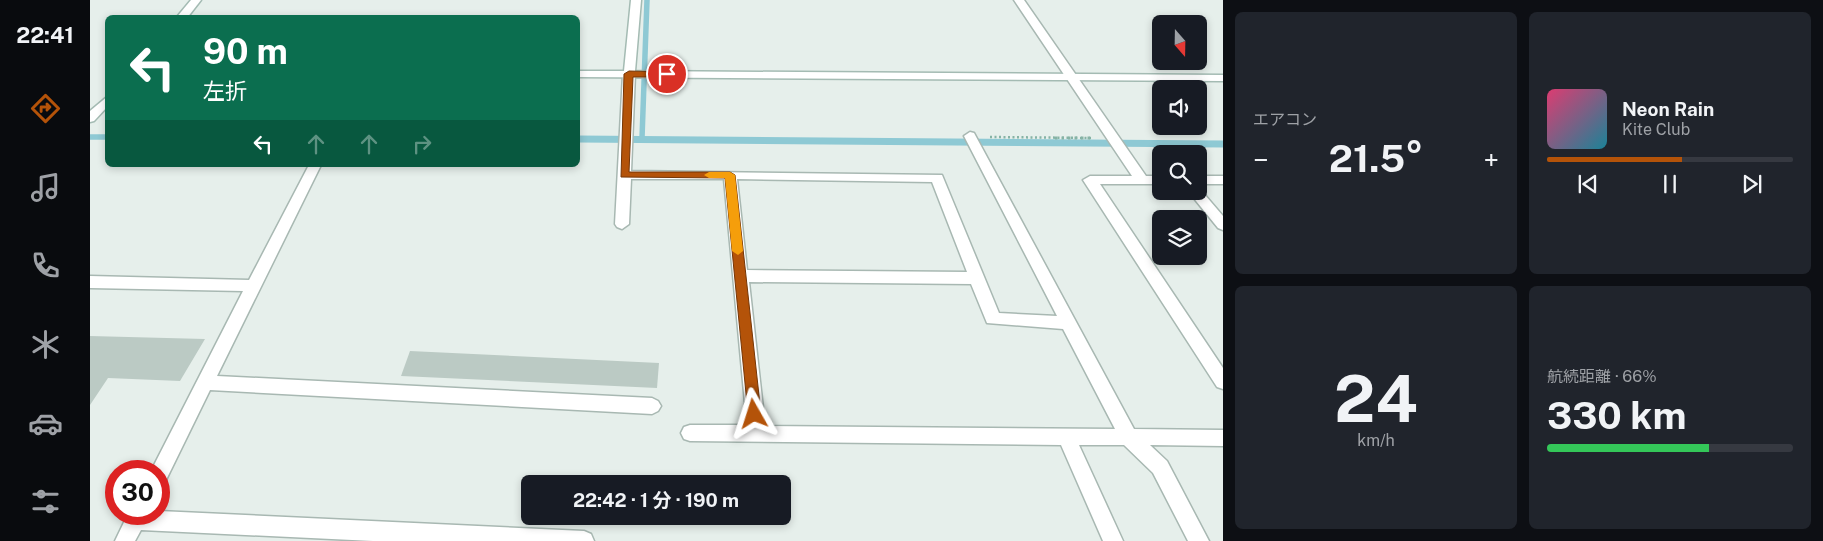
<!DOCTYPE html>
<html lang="ja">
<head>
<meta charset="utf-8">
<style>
  :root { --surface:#171b24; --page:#20242c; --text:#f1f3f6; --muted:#9ea1a6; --line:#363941; --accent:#b45309 }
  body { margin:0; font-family:"Public Sans","Noto Sans JP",sans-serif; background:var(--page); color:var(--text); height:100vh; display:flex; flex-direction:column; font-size:19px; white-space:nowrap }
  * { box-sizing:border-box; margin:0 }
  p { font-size:16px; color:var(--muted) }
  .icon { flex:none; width:28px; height:28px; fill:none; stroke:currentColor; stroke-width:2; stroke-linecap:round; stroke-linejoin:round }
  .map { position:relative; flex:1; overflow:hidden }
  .panel { display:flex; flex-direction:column; gap:12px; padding:12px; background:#0d0f14; width:600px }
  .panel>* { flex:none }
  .top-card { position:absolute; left:15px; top:15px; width:475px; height:152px; border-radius:8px; box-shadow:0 2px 8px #0003; background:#0b6e4f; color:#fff; overflow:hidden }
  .needle { width:32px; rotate:160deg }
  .tools { position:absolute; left:1062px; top:15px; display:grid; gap:10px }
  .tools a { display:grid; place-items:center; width:55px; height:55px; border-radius:8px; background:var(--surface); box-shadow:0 2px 8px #0003; font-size:25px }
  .speed { position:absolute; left:15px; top:460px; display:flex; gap:10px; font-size:25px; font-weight:700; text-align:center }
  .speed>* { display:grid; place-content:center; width:65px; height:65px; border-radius:50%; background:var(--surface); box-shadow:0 2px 8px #0003; line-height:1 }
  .speed .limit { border:8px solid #d22; background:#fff; color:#111 }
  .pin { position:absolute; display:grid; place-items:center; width:42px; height:42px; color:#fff; margin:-21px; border:2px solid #fff; border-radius:50%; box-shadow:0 1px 5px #0007 }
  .me { position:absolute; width:55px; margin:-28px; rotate:354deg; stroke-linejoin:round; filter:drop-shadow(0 0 4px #0008) }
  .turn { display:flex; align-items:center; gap:18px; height:105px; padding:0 15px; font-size:22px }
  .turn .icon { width:65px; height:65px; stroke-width:2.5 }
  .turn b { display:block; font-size:35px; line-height:42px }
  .lanes { display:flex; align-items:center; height:48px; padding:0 15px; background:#0003; justify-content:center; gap:25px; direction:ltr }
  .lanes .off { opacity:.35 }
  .big { font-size:38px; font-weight:700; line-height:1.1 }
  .panel .widget { flex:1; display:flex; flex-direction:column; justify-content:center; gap:8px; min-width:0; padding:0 18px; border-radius:8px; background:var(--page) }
  .panel .dial { align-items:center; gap:0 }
  .dial b { font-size:65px; line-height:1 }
  .song { display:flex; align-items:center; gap:15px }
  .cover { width:60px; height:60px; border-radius:8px; background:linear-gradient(135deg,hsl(340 70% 55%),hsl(190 70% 35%)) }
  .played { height:5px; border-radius:2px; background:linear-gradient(90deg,var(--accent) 55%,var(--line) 55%) }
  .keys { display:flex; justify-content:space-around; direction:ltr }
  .heat { display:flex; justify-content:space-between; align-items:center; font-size:28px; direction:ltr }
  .charge { height:8px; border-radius:4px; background:linear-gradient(90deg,#34c759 66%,var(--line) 0) }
  .panel .tiles { flex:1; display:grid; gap:12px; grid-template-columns:repeat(2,1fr) }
  .trip { position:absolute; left:431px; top:475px; width:270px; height:50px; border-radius:8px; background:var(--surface); box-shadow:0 2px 8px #0003; font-weight:700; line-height:50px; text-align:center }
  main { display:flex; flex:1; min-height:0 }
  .tab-bar { display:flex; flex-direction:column; width:90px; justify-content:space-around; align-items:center; background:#090b0e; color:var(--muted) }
  .tab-bar .icon { width:35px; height:35px }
  .tab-bar .selected { color:var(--accent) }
  .tab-bar b { font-size:22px; color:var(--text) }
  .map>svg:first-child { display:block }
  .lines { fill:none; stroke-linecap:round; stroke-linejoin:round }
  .stream-far1 { stroke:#8ec9d4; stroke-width:5.5 }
  .stream { stroke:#8ec9d4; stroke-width:7 }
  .building { fill:#bbcac4 }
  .street-casing { stroke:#a8b8b2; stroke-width:3 }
  .secondary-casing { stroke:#a4bbb3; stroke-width:3 }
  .path-far1 { stroke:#86b3a5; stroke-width:2.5; stroke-dasharray:2 2.5; stroke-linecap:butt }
  .path { stroke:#86b3a5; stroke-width:3; stroke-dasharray:2.5 4; stroke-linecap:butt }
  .street { fill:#fff; fill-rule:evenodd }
  .secondary { fill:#fff; fill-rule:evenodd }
  .route { fill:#b45309; stroke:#753606 }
  .slow { fill:#f59e0b }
</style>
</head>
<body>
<main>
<nav class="tab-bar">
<b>22:41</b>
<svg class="icon selected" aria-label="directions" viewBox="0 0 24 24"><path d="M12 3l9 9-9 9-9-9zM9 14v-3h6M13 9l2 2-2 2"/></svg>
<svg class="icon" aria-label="music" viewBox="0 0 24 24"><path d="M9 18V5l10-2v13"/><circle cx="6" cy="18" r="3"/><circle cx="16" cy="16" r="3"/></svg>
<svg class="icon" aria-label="phone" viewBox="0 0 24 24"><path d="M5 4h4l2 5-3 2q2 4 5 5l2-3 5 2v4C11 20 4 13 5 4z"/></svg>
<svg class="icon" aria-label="climate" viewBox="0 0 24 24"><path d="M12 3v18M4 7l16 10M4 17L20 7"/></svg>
<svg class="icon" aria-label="car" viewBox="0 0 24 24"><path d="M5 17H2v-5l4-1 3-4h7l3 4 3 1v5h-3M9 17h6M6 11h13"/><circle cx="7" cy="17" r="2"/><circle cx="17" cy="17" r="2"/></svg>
<svg class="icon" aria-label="filters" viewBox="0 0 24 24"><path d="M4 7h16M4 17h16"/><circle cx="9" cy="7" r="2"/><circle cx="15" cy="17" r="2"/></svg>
</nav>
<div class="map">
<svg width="1133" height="541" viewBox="0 0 1133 541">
  <rect width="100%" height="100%" fill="#e6efeb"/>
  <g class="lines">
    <!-- stream-far1 -->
    <g class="stream-far1">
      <polyline points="0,137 18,137"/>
      <polyline points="552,138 557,0"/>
    </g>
    <!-- stream -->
    <polyline class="stream" points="488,139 1133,144"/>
  </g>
  <!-- building -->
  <g class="building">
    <polygon points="0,336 115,339 90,381 18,378 0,405"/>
    <polygon points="320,351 569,363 567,388 311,376"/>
  </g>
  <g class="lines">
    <!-- street casing -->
    <g class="street-casing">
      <g id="street">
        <polygon points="924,0 934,0 1056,176 1071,176 1071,184 1010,184 1133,368 1133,389 1127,387 993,180 1000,176 1042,176"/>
        <path d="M539,71l6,3 -4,97 311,4 57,138 58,3 -93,-180 6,-4 4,1 160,296 89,1v16l-73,-1 17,16 42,80h-21l-35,-68 -29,-28h-45l44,96h-20l-42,-96 -371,-4 -6,-2 -3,-6 3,-6 6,-2h57l-23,-246h-93l-2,45 -7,5 -5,-2 -2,-3 8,-150zM647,179l195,3 35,90 -220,-2zM659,282l222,2 16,39 76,6 52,100 -350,-3z"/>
        <polygon points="219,165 231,165 127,376 562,398 568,401 571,406 568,411 562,414 120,390 76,480 69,483 69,471 61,471 153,291 0,288 0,276 159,280"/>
        <rect x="1109" y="176" width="24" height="8"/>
        <polygon points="1109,188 1133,216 1133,230 1128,228 1098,191 1109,191"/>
        <polygon points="69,511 494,531 501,534 504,541 283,541 51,530 45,541 25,541 38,514 69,514"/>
      </g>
    </g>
    <!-- secondary casing -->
    <g class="secondary-casing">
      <g id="secondary">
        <polygon points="101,0 111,0 97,18 86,18"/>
        <polygon points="541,0 551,0 545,71 1133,75 1133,81 488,77 488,71 534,71"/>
        <polygon points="18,96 18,106 4,121 0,122 0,111"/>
      </g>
    </g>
    <!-- path-far1 -->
    <polyline class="path-far1" points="900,137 1001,138"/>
    <!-- path -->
    <polyline class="path" points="965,138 1001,138"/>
    <!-- street -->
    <use href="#street" class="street"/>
    <!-- secondary -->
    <use href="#secondary" class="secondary"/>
  </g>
  <!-- route -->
  <polygon class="route" points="539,71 577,72 581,74 577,77 543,77 539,172 640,172 645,175 671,414 669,418 660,418 658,414 635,178 531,177 534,74"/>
  <!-- slow -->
  <polygon class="slow" points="640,172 645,175 653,251 648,255 642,251 635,178 619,178 614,175 619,172"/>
</svg>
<div class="tools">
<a><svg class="needle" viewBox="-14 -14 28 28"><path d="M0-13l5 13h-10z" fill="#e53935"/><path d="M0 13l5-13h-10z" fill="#9ea1a6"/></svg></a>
<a><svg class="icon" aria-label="sound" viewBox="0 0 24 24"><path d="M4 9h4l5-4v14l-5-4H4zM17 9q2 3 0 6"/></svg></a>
<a><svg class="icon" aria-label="search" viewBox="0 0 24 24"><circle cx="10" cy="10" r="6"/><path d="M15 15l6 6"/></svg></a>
<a><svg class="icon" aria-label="layers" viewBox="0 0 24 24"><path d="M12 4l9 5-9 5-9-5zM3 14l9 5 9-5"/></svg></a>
</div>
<div class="speed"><div class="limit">30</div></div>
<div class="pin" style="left:577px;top:74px;background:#d93025"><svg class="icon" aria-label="arrive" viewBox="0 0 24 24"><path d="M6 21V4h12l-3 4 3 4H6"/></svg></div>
<svg class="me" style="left:664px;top:414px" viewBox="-20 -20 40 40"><path d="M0-17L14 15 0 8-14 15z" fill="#b45309" stroke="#fff" stroke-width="4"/></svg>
<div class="trip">22:42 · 1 分 · 190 m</div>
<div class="top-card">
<div class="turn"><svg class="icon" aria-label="left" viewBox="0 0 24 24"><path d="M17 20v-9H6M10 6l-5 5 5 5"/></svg><div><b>90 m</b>左折</div></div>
<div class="lanes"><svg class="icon" aria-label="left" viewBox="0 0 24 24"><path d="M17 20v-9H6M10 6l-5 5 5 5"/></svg><svg class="icon off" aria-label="ahead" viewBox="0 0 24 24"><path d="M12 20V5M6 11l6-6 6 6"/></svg><svg class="icon off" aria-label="ahead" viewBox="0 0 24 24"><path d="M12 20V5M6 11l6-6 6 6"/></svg><svg class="icon off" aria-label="right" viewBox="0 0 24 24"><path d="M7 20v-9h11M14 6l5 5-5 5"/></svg></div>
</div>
</div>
<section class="panel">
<div class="tiles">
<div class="widget"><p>エアコン</p>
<div class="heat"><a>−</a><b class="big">21.5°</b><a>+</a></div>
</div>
<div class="widget">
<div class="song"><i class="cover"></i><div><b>Neon Rain</b><p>Kite Club</p></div></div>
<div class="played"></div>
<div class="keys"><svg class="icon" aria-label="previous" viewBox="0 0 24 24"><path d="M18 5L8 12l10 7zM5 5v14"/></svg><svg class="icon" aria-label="pause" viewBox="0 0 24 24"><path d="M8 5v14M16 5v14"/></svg><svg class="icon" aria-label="next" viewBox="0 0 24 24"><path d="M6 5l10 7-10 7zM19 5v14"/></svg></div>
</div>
<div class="widget dial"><b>24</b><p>km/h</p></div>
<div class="widget"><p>航続距離 · 66%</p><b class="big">330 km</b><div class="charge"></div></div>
</div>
</section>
</main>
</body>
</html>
